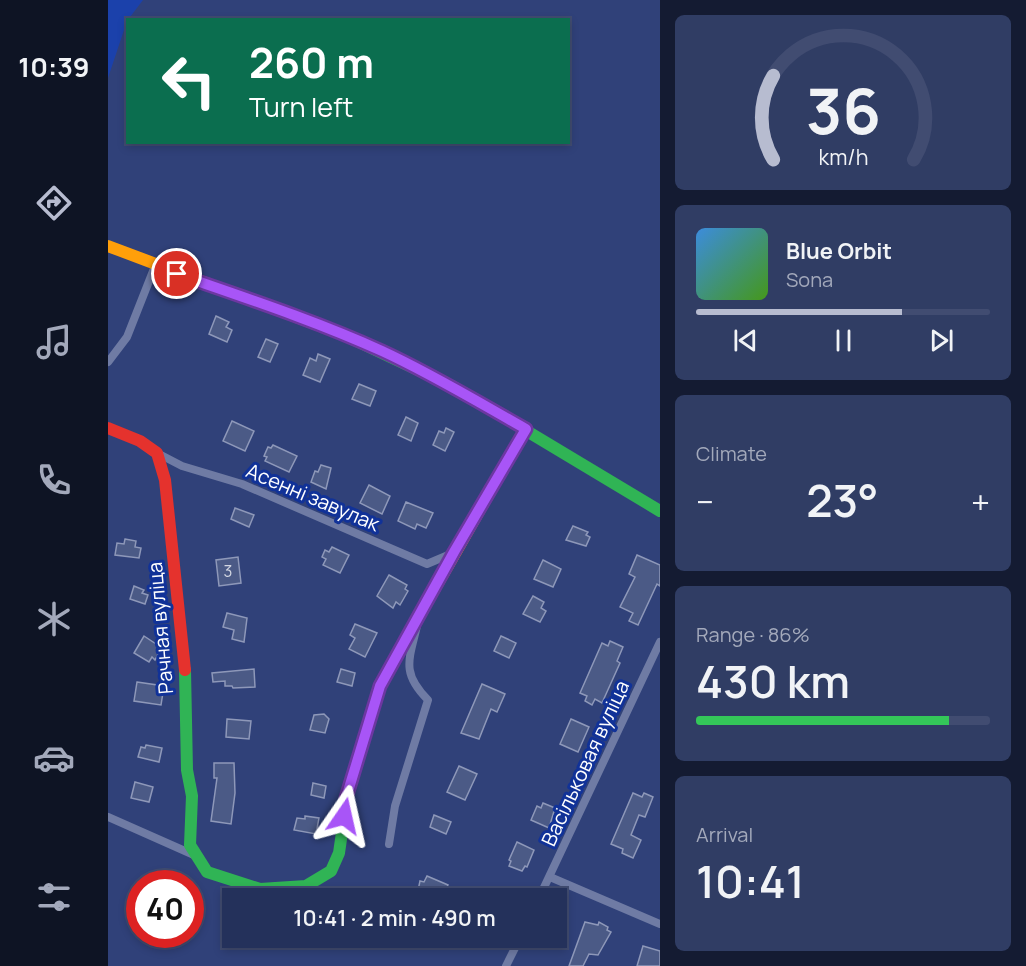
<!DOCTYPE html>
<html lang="en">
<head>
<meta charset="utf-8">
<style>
  :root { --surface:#24315b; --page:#303d64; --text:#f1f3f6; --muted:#a3a9bb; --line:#414c71; --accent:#b7bcd0 }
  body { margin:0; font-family:Manrope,sans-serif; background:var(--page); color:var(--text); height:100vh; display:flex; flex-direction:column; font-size:22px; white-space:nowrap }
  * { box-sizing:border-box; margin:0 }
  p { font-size:20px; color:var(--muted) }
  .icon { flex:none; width:33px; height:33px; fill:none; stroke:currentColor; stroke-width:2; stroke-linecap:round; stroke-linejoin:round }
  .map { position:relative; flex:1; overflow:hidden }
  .drawer { display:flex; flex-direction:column; gap:15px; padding:15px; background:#141b32; width:366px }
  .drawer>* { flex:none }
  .top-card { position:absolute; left:18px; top:18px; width:444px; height:126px; border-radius:0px; box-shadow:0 3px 9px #0003,0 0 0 2px var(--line); background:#0b6e4f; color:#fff; overflow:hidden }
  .speed { position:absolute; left:18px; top:870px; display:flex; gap:12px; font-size:30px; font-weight:700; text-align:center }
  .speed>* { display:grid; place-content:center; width:78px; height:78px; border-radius:50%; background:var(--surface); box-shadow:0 3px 9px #0003,0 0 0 2px var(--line); line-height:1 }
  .speed .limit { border:9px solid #d22; background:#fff; color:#111 }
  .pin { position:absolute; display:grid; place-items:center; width:51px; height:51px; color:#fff; margin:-26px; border:3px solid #fff; border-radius:50%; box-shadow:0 2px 6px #0007 }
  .me { position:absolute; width:66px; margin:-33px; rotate:11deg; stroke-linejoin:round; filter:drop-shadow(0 0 4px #0008) }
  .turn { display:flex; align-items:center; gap:21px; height:126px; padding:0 24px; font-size:27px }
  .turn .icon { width:78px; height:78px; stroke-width:2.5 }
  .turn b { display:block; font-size:42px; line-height:51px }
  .big { font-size:45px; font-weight:600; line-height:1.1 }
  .drawer .widget { flex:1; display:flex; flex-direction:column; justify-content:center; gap:9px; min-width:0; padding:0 21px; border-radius:9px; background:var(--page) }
  .drawer .dial { align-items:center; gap:0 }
  .dial svg { height:156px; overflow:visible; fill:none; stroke:var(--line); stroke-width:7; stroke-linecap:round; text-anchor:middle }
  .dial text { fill:var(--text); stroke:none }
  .song { display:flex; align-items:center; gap:18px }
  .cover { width:72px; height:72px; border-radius:9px; background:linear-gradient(135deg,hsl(210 70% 55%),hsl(100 70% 35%)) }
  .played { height:6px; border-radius:3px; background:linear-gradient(90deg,var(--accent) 70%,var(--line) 70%) }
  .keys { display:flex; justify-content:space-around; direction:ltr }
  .heat { display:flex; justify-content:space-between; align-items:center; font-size:33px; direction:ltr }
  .charge { height:9px; border-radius:4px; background:linear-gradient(90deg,#34c759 86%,var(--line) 0) }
  .trip { position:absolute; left:114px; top:888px; width:345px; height:60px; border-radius:0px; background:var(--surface); box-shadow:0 3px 9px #0003,0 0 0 2px var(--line); font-weight:600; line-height:60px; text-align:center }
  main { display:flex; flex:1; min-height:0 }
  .menu { display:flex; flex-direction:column; width:108px; justify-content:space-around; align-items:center; background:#0e1424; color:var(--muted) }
  .menu .icon { width:42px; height:42px }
  .menu .selected { color:var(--accent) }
  .menu b { font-size:27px; color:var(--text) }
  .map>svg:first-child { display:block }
  .green { fill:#1b41ab }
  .building { fill:#4b5a86; stroke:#8e98b9; stroke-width:1.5 }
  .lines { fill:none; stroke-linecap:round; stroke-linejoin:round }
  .street { stroke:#6f7ba4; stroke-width:8 }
  .fast { stroke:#30b455; stroke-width:12 }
  .slow { stroke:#ff9f0a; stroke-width:12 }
  .jam { stroke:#e5322d; stroke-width:12 }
  .route-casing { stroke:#6d37a1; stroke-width:15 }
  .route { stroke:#a855f7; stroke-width:10 }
  .labels { text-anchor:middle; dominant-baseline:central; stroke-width:6; stroke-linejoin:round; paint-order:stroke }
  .number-label { font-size:16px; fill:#d2d6e1 }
  .street-label { font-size:20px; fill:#fff; stroke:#113298 }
</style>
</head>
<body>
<main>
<nav class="menu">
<b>10:39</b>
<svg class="icon selected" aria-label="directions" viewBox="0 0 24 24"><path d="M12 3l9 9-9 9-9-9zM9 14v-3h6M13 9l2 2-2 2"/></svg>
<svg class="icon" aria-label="music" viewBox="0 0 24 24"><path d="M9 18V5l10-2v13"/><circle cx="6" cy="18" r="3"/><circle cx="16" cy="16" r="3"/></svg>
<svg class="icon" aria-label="phone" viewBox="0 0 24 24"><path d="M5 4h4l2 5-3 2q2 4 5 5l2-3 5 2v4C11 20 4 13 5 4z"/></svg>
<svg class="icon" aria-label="climate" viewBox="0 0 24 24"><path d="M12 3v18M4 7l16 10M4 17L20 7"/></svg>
<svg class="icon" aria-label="car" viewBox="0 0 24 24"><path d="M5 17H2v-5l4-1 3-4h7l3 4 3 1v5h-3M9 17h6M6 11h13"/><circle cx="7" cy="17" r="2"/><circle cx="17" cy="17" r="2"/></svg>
<svg class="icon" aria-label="filters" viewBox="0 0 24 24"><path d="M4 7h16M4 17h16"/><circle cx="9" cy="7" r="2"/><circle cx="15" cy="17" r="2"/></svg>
</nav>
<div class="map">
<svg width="552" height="966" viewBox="0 0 552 966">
  <rect width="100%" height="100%" fill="#304179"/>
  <!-- green -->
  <polygon class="green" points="0,0 35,0 19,21 0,78"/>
  <!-- building -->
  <g class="building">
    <polygon points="108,316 121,322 118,327 124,330 119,342 101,334"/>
    <polygon points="158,339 170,344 162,362 150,357"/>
    <polygon points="210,354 222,359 212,382 195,375 202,358 208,361"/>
    <polygon points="251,384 268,391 262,406 244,399"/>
    <polygon points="298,417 310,423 303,441 290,435"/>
    <polygon points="124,421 146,431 137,451 115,441"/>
    <polygon points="338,428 346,432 337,451 325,445 331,431 336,433"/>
    <polygon points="165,445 189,456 181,472 157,461 159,457 156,456 160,447 163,448"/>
    <polygon points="213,465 223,468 218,489 203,482 207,471 210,472"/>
    <polygon points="261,485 282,496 274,514 252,503"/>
    <polygon points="298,502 325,513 318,528 309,524 307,529 290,521"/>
    <polygon points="127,508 146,515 141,527 123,519"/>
    <polygon points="465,526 480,532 478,535 482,537 478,546 458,540"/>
    <polygon points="17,539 28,541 27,547 33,548 31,558 7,555 9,543 16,544"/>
    <polygon points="224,547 241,555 232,573 215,565 218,559 214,557 217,550 221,552"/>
    <polygon points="529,555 552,565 552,586 549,584 530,625 521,621 525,613 512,607 527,577 521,574"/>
    <polygon points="130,557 133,583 111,586 108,560"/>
    <polygon points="435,560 453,569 445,587 426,579"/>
    <polygon points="281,575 299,585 297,589 300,591 292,605 288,602 285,608 269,596"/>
    <polygon points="26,586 36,590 34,593 40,595 37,604 22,599"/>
    <polygon points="425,596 436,602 433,608 438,611 432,622 415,614"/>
    <polygon points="119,613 139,618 136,642 124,639 126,630 115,627"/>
    <polygon points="247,624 269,633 257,657 241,649 247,638 242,635"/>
    <polygon points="36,636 54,648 47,660 44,657 41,662 26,653"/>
    <polygon points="393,636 408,643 401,658 386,651"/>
    <polygon points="502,641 515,647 509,661 512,663 494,703 487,699 484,705 477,701 479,696 472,693 494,643 500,646"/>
    <polygon points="146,669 147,687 125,688 124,686 117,686 117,681 105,682 104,673"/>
    <polygon points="233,669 247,673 244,686 229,682"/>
    <polygon points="29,682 56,686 53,705 26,701"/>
    <polygon points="374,684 397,694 389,712 383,709 371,739 353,733"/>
    <polygon points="216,714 221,719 217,733 202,730 206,715"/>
    <polygon points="119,719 143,721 141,739 118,737"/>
    <polygon points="463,719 481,727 470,752 452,744"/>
    <polygon points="38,745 54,748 51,762 30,757 33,747 37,748"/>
    <polygon points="106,763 126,763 127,793 123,824 103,821 109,778 106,778"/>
    <polygon points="351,766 369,774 357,800 339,792"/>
    <polygon points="27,782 45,787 41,802 23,798"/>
    <polygon points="205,783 218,786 216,798 203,795"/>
    <polygon points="525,793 534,797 536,793 545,797 537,817 531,815 523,835 533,840 525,858 514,853 515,849 503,844"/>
    <polygon points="435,803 447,808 441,828 423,820 429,806 433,808"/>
    <polygon points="326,815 343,822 338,834 322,827"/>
    <polygon points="197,816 211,818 208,834 186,830 189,818 197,819"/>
    <polygon points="409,842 426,850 419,867 417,866 414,871 401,866 403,861 401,860"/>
    <polygon points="319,876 340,885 334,898 317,898 309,895 312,881 316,882"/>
    <polygon points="382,888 407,898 379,896"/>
    <polygon points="477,922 490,925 491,922 500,927 499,930 503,932 490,955 481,954 475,966 461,966"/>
    <polygon points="535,946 552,951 552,966 529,966"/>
  </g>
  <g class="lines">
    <!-- street -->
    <g class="street">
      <polyline points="0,362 19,337 47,266"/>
      <polyline points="49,453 74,466 134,484 319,564 345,553"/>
      <polyline points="0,817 86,855"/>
      <path d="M281,844l6,-38 33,-106c-27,-27 -19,-40 -11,-74"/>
      <polyline points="442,877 552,924"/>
      <polyline points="431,898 552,642"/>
      <polyline points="398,966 412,938"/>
    </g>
    <!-- fast -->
    <g class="fast">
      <polyline points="236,335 344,386 552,511"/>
      <polyline points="77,670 79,770 84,796 82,845 99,872 152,889 198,886 223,871 231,853 239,798 272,686 305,627"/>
    </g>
    <!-- slow -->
    <g class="slow">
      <polyline points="0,246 236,335"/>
      <polyline points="305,627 418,429"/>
    </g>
    <!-- jam -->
    <polyline class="jam" points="0,428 32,441 49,453 57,480 77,670"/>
  </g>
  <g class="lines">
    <!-- route casing -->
    <g class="route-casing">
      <path id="route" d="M69,274c69,24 139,47 205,77 50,23 96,51 144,78l-72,123 -74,134 -34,112 -2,18"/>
    </g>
    <!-- route -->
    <use href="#route" class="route"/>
  </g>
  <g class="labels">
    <!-- number labels -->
    <g class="number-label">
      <text x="120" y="571">3</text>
    </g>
    <!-- street labels -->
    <g class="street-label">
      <text transform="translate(205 497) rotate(23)">Асенні завулак</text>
      <text transform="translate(52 628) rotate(-95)">Рачная вуліца</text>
      <text transform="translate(477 763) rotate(-65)">Васільковая вуліца</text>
    </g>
  </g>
</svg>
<div class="speed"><div class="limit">40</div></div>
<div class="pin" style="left:69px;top:274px;background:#d93025"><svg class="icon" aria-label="arrive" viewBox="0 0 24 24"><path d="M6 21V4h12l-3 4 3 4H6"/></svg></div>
<svg class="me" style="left:236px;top:816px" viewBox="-20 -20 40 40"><path d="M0-17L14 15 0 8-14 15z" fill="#a855f7" stroke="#fff" stroke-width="4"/></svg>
<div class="trip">10:41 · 2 min · 490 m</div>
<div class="top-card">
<div class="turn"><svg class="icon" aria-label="left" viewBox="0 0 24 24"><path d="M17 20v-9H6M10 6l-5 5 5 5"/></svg><div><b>260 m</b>Turn left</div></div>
</div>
</div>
<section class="drawer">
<div class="widget dial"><svg viewBox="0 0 100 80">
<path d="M14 69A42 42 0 1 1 86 69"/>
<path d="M14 69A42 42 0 0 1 14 26" stroke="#b7bcd0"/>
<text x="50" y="56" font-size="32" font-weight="700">36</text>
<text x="50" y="72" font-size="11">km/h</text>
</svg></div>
<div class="widget">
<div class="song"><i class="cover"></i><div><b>Blue Orbit</b><p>Sona</p></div></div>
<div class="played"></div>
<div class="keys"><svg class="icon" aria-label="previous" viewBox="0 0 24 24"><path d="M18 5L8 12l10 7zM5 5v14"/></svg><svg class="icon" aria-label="pause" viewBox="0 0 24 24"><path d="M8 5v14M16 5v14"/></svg><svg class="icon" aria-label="next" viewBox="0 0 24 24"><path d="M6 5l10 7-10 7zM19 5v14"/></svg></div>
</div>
<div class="widget"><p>Climate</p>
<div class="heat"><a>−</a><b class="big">23°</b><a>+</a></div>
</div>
<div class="widget"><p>Range · 86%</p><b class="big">430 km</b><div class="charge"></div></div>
<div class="widget"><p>Arrival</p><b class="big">10:41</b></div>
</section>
</main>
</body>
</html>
